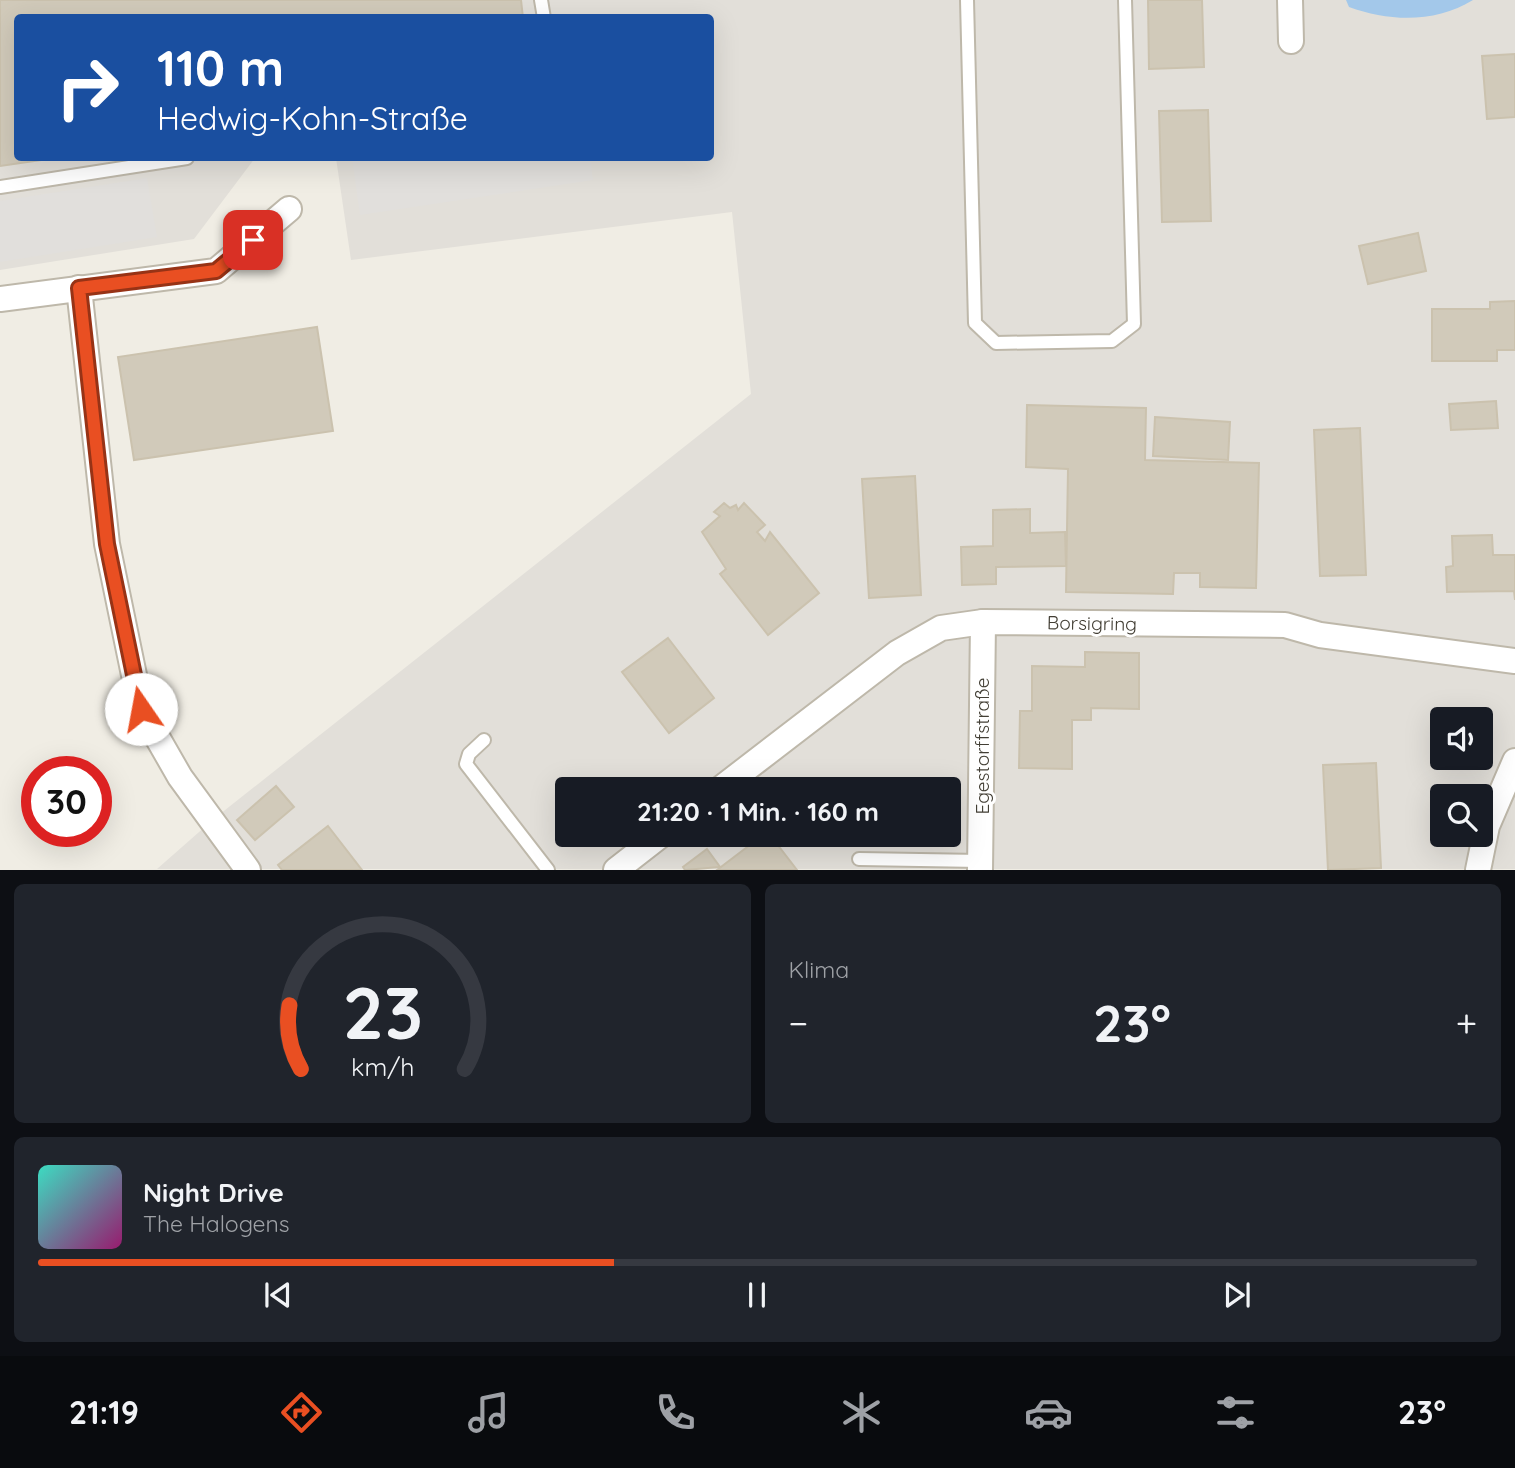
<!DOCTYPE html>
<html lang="de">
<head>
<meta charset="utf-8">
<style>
  :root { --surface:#171b24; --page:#20242c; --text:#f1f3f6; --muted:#9ea1a6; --line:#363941; --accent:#e94f22 }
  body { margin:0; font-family:Quicksand,sans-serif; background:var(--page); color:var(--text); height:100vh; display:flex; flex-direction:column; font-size:26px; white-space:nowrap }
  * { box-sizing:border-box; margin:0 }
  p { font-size:23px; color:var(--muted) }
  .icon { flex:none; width:38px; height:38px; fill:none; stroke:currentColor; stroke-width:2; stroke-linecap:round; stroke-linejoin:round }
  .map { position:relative; height:870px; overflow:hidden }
  .drawer { display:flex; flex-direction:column; gap:14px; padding:14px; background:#0d0f14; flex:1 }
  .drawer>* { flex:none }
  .banner { position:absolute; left:14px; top:14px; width:700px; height:147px; border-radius:7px; box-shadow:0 7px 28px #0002; background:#1a4fa0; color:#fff; overflow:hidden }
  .tools { position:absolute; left:1430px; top:707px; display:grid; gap:14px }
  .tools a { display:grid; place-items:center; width:63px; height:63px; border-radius:7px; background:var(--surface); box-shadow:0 7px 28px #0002; font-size:35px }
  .speed { position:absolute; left:21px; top:756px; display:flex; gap:14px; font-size:35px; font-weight:700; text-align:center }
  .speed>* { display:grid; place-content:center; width:91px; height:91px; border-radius:50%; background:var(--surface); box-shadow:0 7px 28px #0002; line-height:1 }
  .speed .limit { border:10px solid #d22; background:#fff; color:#111 }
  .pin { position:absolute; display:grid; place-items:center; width:60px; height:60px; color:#fff; margin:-30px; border-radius:14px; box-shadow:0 4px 10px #0006 }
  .me { position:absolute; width:77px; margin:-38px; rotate:348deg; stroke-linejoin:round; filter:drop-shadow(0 0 5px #0008) }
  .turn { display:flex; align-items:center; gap:24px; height:147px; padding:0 28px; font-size:32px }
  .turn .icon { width:91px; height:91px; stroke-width:2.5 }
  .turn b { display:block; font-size:49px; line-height:60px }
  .big { font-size:52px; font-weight:700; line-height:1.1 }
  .drawer .tile { flex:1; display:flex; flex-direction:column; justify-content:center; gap:10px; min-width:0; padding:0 24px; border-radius:10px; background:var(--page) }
  .drawer .dial { align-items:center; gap:0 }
  .dial svg { height:182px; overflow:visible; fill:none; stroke:var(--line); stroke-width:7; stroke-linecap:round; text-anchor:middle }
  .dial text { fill:var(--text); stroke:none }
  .song { display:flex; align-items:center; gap:21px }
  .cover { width:84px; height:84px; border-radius:10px; background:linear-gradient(135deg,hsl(170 70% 55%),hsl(320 70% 35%)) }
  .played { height:7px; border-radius:4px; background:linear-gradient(90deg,var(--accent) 40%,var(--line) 40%) }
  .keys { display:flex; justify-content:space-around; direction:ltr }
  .heat { display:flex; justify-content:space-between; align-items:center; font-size:38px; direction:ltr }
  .drawer .tiles { flex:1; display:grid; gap:14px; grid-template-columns:1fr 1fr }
  .tile:last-child { grid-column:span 2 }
  .trip { position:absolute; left:555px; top:777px; width:406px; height:70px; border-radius:7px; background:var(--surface); box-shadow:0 7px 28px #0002; font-weight:700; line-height:70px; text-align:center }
  .dock { display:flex; height:112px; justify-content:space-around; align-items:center; background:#090b0e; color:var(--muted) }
  .dock .icon { width:49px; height:49px }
  .dock .active { color:var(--accent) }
  .dock b { font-size:32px; color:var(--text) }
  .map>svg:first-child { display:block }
  .industrial { fill:#e2dfd9; fill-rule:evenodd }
  .parking { fill:#e1dfdc }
  .water { fill:#a3c8ea }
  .building { fill:#d1caba; stroke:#cbc2ae; stroke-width:2 }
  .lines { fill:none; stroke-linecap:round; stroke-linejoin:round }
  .lane-casing { stroke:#beb8aa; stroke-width:16 }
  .street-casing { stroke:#beb8aa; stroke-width:28 }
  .lane { stroke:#fff; stroke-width:12 }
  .street { stroke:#fff; stroke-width:24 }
  .route-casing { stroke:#973316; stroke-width:18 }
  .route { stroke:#e94f22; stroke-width:12 }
  .labels { text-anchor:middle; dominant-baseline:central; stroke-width:6; stroke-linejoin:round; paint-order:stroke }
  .street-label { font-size:19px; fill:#423e34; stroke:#fff }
</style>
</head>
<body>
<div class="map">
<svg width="1515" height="870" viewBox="0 0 1515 870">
  <rect width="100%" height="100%" fill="#f0ede4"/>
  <!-- industrial -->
  <path class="industrial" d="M0,0h1515v869h-1358l58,-51 536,-424 -19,-182 -381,48 -15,-102h374v-140h-692v140h237l-61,81 -194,31zM1442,719h38v39h-38zM567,789h381v46h-381zM1442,796h38v39h-38z"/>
  <!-- parking -->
  <g class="parking">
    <polygon points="352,158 590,158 593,180 360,215"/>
    <polygon points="147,178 157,237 0,262 0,201"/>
  </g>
  <!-- water -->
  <path class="water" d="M1346,0h127c-37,23 -83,22 -124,7z"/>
  <!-- building -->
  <g class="building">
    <polygon points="0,0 521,0 523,18 18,18 18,158 55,158 0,166"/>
    <polygon points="1148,0 1202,0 1204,67 1149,69"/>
    <polygon points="1515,54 1515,117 1487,119 1482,56"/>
    <polygon points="1208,110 1211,221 1162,222 1159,111"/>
    <polygon points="1418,233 1426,271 1368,284 1359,246"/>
    <polygon points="1515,301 1515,350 1497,350 1497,361 1432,361 1432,309 1490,309 1490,302"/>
    <polygon points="317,327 333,431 134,460 118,357"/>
    <polygon points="1496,401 1498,428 1451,430 1449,404"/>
    <polygon points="1027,405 1146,408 1145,460 1259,463 1256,588 1200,587 1200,573 1174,573 1173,594 1066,592 1068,469 1026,467"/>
    <polygon points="1155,417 1230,422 1228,460 1153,456"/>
    <polygon points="1360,428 1366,575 1320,576 1314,430"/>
    <polygon points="915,476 921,595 869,598 862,479"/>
    <polygon points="724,503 730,508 736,505 738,510 744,503 765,525 757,532 765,541 770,532 819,593 768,635 720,574 726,569 702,532 720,516 714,512"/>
    <polygon points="1030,509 1030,533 1065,532 1066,566 996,567 996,584 962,585 961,547 993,546 993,510"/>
    <polygon points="1492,535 1493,555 1515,555 1515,600 1514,591 1447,592 1446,567 1453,566 1452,536"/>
    <polygon points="668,638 714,698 669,733 622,672"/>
    <polygon points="1085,652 1139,653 1139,709 1091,708 1091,720 1072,720 1072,769 1019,768 1020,711 1032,711 1032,666 1085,667"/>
    <polygon points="1376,763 1381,868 1328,870 1323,765"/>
    <polygon points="276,786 294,807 255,840 237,820"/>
    <polygon points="328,826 362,870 282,870 278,865"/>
    <polygon points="763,835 770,835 797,870 717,870"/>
    <polygon points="707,849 720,867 685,870 683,867"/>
  </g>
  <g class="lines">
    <!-- lane casing -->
    <g class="lane-casing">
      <g id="lane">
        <polyline points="541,0 544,18"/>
        <polyline points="967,0 975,323 996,343 1112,341 1134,324 1125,0"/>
        <polyline points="0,187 187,158"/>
        <polyline points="484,740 469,754 466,764 548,870"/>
        <polyline points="859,859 981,861"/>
      </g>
    </g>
    <!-- street casing -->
    <g class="street-casing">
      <g id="street">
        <polyline points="1290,0 1291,41"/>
        <polyline points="79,288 107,544 141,709 180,777 248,870"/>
        <polyline points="0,299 216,271 289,209"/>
        <polyline points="720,789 897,653 941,628 983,622 1285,625 1320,635 1515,661"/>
        <polyline points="616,870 661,835"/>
        <polyline points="980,870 983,622"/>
        <polyline points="1478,870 1487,826 1515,761"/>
      </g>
    </g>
    <!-- lane -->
    <use href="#lane" class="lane"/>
    <!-- street -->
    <use href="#street" class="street"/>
  </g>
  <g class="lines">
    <!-- route casing -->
    <g class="route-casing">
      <polyline id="route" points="141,709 107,544 79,288 216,271 253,240"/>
    </g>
    <!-- route -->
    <use href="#route" class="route"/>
  </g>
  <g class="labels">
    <!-- street labels -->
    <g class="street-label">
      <text transform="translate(1092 623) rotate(1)">Borsigring</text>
      <text transform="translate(982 746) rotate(-90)">Egestorffstraße</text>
    </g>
  </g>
</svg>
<div class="tools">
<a><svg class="icon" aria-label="sound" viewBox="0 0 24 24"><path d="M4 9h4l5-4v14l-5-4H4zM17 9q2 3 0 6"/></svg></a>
<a><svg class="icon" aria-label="search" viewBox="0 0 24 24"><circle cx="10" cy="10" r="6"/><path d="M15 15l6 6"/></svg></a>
</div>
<div class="speed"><div class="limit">30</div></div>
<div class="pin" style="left:253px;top:240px;background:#d93025"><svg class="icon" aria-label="arrive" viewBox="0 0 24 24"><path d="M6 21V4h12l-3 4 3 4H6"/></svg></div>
<svg class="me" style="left:141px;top:709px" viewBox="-20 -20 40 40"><circle r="19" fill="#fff"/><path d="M0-13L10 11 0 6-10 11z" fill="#e94f22"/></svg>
<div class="trip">21:20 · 1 Min. · 160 m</div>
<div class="banner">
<div class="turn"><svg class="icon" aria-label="right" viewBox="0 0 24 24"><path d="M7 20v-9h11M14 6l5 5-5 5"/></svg><div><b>110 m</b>Hedwig-Kohn-Straße</div></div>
</div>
</div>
<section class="drawer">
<div class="tiles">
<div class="tile dial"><svg viewBox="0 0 100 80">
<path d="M14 69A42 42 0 1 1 86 69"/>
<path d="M14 69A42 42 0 0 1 9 41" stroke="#e94f22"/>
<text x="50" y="56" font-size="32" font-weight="700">23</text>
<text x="50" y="72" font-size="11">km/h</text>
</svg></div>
<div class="tile"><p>Klima</p>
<div class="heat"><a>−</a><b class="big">23°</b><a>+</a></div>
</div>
<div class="tile">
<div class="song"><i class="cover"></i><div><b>Night Drive</b><p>The Halogens</p></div></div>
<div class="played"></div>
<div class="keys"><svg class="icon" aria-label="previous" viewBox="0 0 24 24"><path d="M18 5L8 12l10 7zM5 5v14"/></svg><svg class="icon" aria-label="pause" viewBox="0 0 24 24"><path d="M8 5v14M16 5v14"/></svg><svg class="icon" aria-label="next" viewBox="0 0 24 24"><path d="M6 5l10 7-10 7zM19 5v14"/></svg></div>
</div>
</div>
</section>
<nav class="dock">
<b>21:19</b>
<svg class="icon active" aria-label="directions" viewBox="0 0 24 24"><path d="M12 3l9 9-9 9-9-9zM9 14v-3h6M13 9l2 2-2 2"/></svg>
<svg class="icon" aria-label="music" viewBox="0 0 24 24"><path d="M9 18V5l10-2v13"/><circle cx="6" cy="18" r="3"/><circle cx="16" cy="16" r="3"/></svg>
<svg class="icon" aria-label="phone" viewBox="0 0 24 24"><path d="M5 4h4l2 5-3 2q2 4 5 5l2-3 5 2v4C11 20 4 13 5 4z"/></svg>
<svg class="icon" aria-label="climate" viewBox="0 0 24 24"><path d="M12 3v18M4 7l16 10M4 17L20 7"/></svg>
<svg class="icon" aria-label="car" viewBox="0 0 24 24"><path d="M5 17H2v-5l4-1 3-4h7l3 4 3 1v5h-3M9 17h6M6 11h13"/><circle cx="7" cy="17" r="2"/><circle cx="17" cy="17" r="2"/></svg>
<svg class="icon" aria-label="filters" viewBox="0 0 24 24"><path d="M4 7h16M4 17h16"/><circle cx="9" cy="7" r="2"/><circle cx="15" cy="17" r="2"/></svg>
<b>23°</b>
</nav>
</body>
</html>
